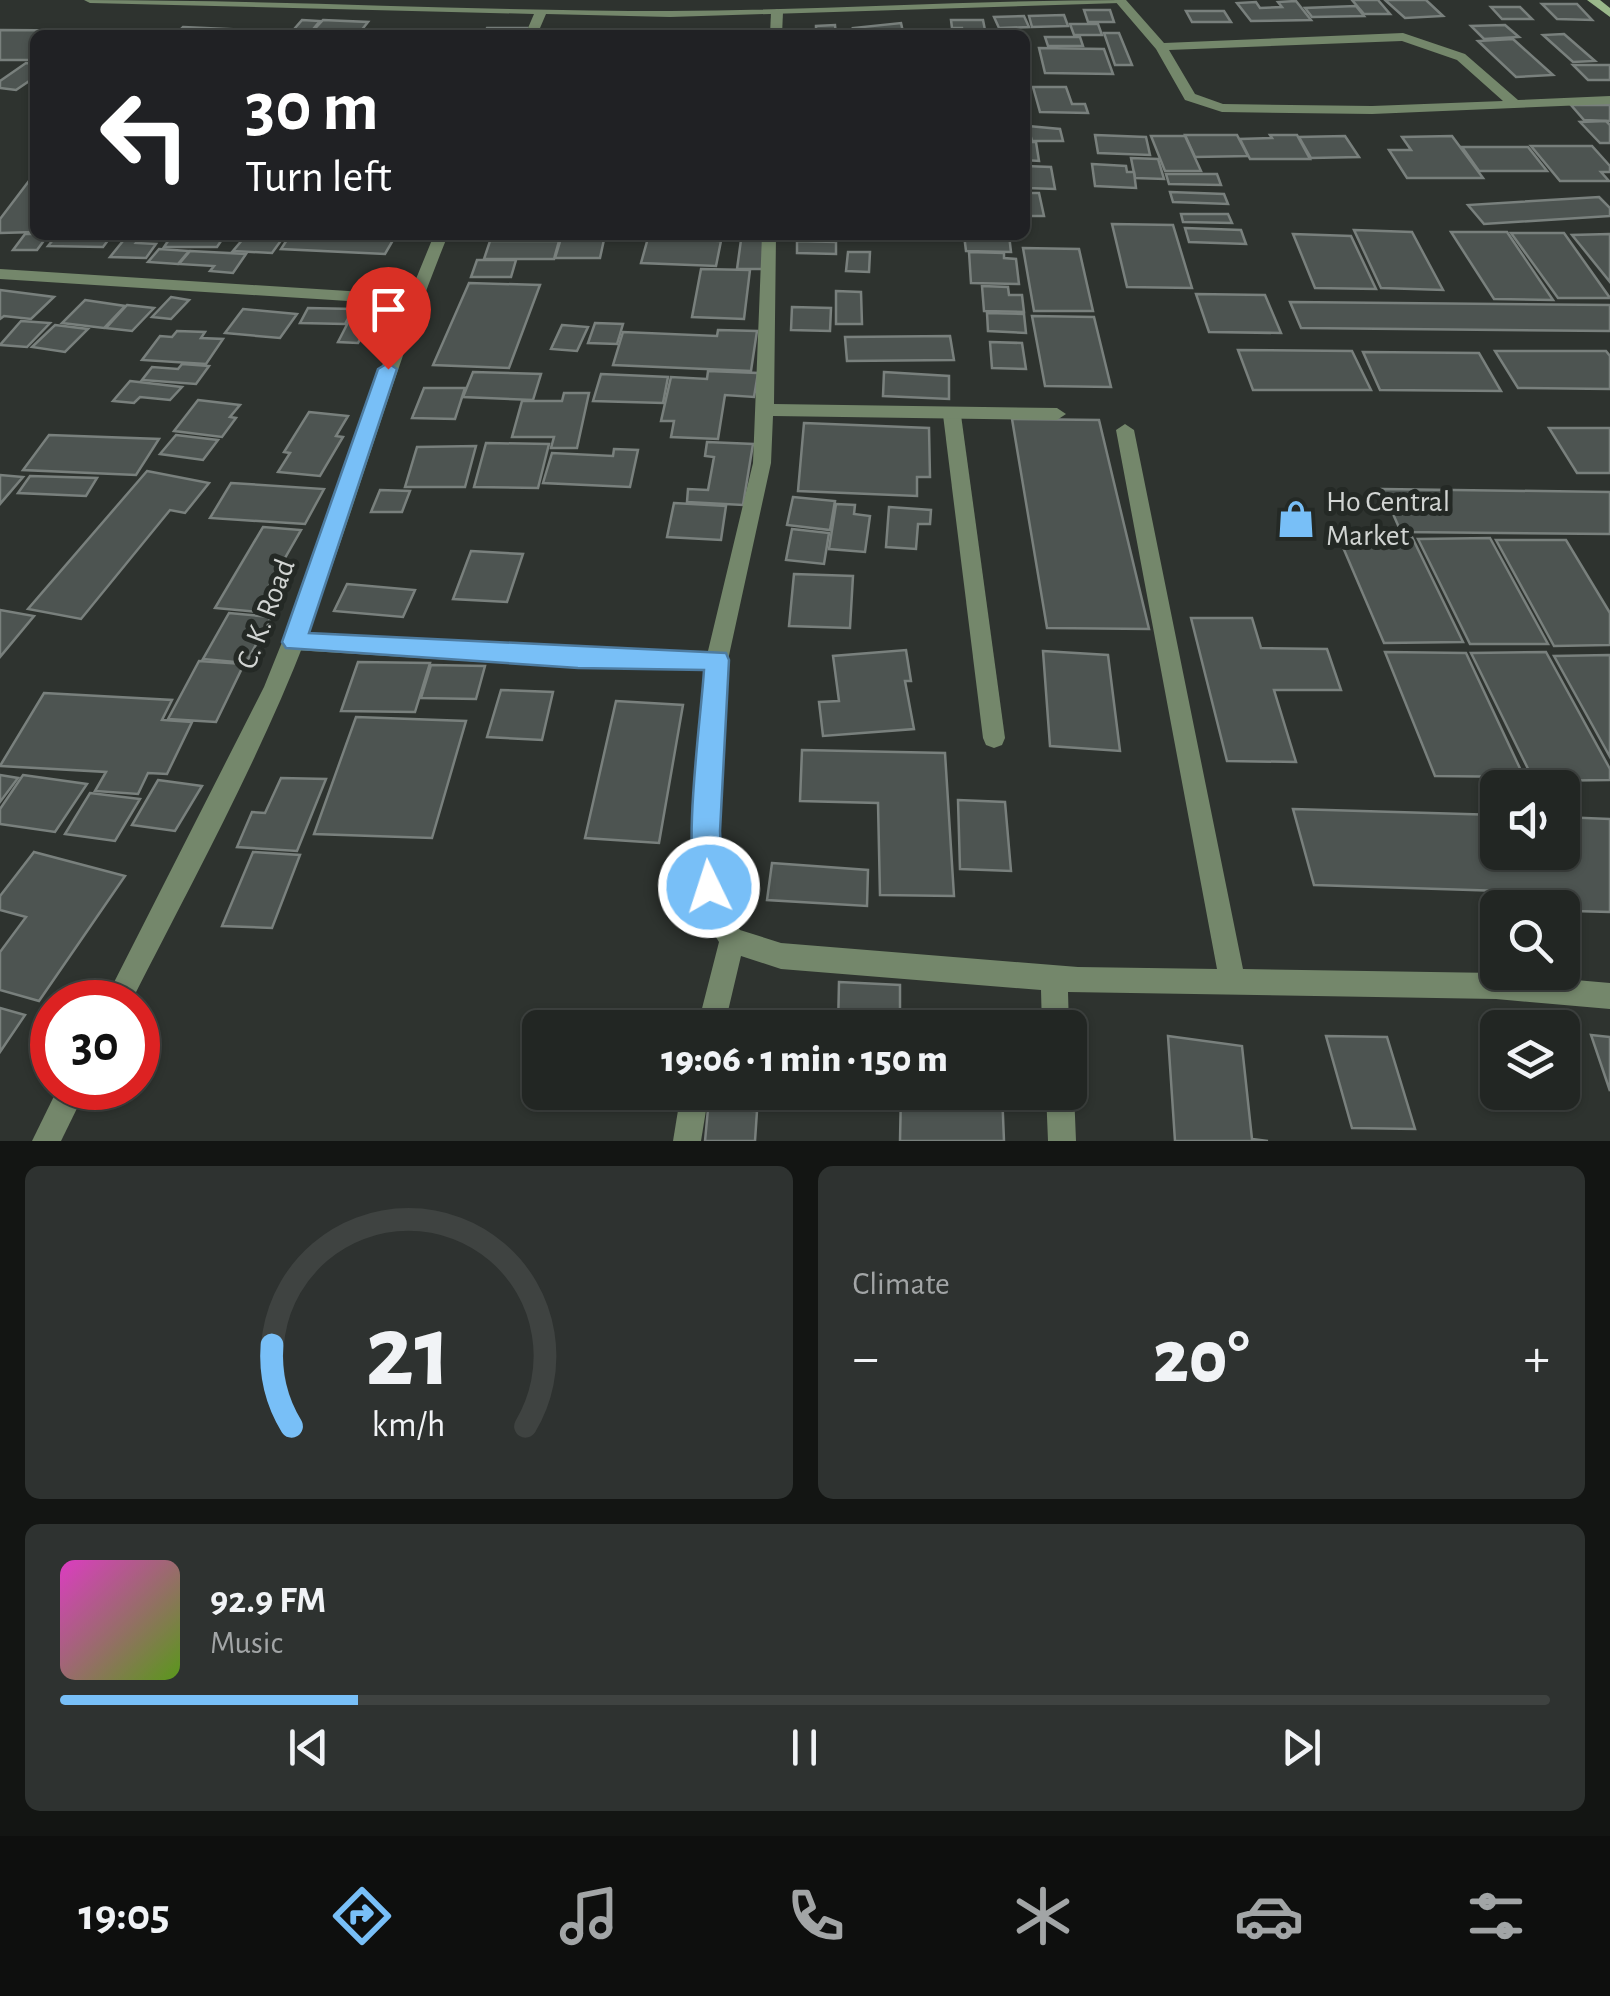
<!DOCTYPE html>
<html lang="en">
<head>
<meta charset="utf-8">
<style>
  :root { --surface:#222623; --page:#2e3230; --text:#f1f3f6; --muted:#a2a5a6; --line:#3f4341; --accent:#78bff7 }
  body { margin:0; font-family:"Alegreya Sans",sans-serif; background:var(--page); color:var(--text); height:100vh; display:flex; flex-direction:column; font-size:38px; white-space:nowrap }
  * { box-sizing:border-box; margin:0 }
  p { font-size:32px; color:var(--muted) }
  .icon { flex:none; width:55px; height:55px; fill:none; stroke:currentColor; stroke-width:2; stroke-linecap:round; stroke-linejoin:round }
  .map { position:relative; height:1141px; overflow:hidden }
  .panel { display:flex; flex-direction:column; gap:25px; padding:25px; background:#131513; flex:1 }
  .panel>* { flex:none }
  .top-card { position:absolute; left:30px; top:30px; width:1000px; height:210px; border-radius:15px; box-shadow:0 2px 8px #0004,0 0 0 2px var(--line); background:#202124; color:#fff; overflow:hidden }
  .controls { position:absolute; left:1480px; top:770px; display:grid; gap:20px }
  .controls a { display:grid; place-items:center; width:100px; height:100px; border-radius:15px; background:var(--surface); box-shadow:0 2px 8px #0004,0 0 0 2px var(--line); font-size:50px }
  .speed { position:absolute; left:30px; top:980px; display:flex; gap:20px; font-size:50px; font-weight:700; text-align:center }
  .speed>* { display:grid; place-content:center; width:130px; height:130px; border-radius:50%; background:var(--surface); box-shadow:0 2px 8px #0004,0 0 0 2px var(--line); line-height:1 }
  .speed .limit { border:15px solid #d22; background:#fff; color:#111 }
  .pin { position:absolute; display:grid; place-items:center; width:85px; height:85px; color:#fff; margin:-102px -42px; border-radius:50% 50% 50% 0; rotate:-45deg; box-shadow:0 0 10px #0007 }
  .pin .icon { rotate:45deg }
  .me { position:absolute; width:110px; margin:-55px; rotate:356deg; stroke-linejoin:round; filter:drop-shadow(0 0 8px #0008) }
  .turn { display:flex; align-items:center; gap:35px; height:210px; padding:0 50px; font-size:45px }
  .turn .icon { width:130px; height:130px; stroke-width:2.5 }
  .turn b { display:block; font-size:70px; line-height:85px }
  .big { font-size:75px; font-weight:800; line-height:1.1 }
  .panel .card { flex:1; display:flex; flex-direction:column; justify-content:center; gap:15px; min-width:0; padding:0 35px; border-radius:15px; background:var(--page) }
  .panel .dial { align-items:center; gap:0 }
  .dial svg { height:260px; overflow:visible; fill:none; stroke:var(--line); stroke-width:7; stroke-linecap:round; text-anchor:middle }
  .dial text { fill:var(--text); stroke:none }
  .song { display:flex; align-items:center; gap:30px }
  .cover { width:120px; height:120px; border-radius:15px; background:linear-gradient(135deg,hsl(310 70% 55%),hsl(90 70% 35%)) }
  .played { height:10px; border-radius:5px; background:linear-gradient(90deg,var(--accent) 20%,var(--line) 20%) }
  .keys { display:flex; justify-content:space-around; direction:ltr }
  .heat { display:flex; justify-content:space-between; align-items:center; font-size:55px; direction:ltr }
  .panel .tiles { flex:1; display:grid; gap:25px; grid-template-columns:1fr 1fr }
  .card:last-child { grid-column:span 2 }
  .trip { position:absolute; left:522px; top:1010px; width:565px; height:100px; border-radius:15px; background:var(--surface); box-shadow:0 2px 8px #0004,0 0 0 2px var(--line); font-weight:800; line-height:100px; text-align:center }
  .tabs { display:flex; height:160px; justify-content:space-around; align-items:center; background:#0e0f0e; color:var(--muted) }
  .tabs .icon { width:70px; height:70px }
  .tabs .on { color:var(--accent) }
  .tabs b { font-size:45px; color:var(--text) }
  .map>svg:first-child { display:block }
  .building { fill:#4d5451; stroke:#79807d; stroke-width:2.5 }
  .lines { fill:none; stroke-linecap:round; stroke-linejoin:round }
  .service { fill:#74876b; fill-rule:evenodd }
  .minor { fill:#74876b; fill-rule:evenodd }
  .tertiary { fill:#74876b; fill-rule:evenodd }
  .secondary { fill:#9ab88b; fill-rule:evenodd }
  .route { fill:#78bff7; stroke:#4e7ca1; stroke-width:2.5 }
  .labels { text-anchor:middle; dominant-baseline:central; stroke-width:10; stroke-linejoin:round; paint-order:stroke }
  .poi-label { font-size:30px; fill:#d2d5d3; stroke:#242925; text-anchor:start }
  .street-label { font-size:30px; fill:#d2d5d3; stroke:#242925 }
</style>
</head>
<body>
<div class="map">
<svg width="1610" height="1141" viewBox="0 0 1610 1141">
  <rect width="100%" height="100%" fill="#2e332f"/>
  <!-- building -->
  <g class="building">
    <polygon points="1352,0 1378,0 1390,14 1364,14"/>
    <polygon points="1385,0 1426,0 1443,16 1405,18"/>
    <polygon points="1296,1 1311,20 1251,21 1237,3 1256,2 1260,8 1282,7 1278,2"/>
    <polygon points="1542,4 1577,4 1592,20 1557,19"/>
    <polygon points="1356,6 1364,16 1312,17 1305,8"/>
    <polygon points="1491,7 1520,7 1532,19 1502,19"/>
    <polygon points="1084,10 1110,10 1114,22 1088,22"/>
    <polygon points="1186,11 1224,11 1231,22 1192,22"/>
    <polygon points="1064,15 1068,26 1032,27 1029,16"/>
    <polygon points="1024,16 1029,27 999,28 994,17"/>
    <polygon points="302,20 320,21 308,35 289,35"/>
    <polygon points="323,20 368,22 360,32 309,35"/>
    <polygon points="951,20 983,20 986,35 963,35 962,28 952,28"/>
    <polygon points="901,23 903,32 898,35 855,35 853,28"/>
    <polygon points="1070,24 1098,24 1102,35 1074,35"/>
    <polygon points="835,25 836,35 797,35 797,31 816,31 816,26"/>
    <polygon points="1505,25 1519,37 1484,39 1471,26"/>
    <polygon points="183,27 274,31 270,35 175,35"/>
    <polygon points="487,28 527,28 525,35 483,35"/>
    <polygon points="0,30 147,31 143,35 35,35 35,60 0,60"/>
    <polygon points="1104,33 1119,33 1132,65 1115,65"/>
    <polygon points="1564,34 1595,61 1573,62 1543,35"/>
    <polygon points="1045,37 1080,37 1083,46 1048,46"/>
    <polygon points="1513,39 1553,75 1516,77 1478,41"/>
    <polygon points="1039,48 1104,49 1113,74 1045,73"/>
    <polygon points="26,63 35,64 35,77 16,90 0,88 0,81"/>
    <polygon points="1573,65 1610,65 1610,80 1588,80"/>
    <polygon points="1033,87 1066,87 1072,104 1085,104 1088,113 1040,112"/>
    <polygon points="1571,105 1610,105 1610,121 1584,120"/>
    <polygon points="1606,121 1610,125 1610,143 1600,143 1580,122"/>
    <polygon points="1028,126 1060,129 1063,141 1032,141"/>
    <polygon points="1095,135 1146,137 1150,155 1098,153"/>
    <polygon points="1185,135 1237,135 1248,156 1195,157"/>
    <polygon points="1270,135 1297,135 1310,159 1250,159 1240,139 1272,138"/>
    <polygon points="1151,136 1185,136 1201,171 1165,171"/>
    <polygon points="1345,136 1359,157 1311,158 1299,137"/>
    <polygon points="1452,136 1483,178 1407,178 1389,150 1411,150 1402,137"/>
    <polygon points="1025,142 1036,142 1039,161 1025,160"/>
    <polygon points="1531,146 1592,146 1610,166 1610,172 1601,172 1609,181 1560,181"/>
    <polygon points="1462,147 1528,147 1547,171 1479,171"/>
    <polygon points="1131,158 1158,159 1164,179 1135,178"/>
    <polygon points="1092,164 1126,166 1127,172 1134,172 1136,188 1095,186"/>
    <polygon points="1025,166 1051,167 1055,189 1027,188"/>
    <polygon points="35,173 35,232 0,233 0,219"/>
    <polygon points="1166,174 1217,174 1221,185 1169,184"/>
    <polygon points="1170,192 1224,194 1228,204 1173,202"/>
    <polygon points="1025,193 1039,193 1044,216 1025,216"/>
    <polygon points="1599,197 1610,208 1610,216 1484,224 1468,205"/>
    <polygon points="1181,214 1228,214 1232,223 1183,222"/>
    <polygon points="1112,224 1173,225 1192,288 1127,287"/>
    <polygon points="1185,228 1241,230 1246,244 1189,242"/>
    <polygon points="1354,230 1412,232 1443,290 1381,288"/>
    <polygon points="1451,232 1507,232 1553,300 1494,299"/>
    <polygon points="1511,233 1564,233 1610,298 1558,298"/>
    <polygon points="25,234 35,234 48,235 37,250 13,250"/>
    <polygon points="1293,234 1351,236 1376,289 1315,288"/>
    <polygon points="1610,234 1610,282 1572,235"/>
    <polygon points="57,235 112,235 103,247 48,246"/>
    <polygon points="172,235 225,235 217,247 164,247"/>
    <polygon points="259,235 285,235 272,253 233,251 243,239 256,240"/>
    <polygon points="290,235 396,235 385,254 281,249"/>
    <polygon points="562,235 605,235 600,258 555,258"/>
    <polygon points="723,235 767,235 764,269 737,269 741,240 723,239"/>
    <polygon points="964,235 1009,235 1011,252 966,251"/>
    <polygon points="127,236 142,236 136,243 156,244 146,258 110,257"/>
    <polygon points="648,238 721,241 716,266 641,263"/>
    <polygon points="490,241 559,241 554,259 484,259"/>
    <polygon points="797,241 836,242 836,254 797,253"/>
    <polygon points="1023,248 1079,249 1093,311 1034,311"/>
    <polygon points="159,249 189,251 178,264 148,262"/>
    <polygon points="190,251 246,254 233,273 210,271 214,266 179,264"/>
    <polygon points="848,252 870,252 869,272 846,271"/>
    <polygon points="969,252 1004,253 1004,258 1016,259 1019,284 971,283"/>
    <polygon points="477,260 516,260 511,277 471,277"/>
    <polygon points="701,269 750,270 744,319 692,317"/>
    <polygon points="469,283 540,285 509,368 433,365"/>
    <polygon points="982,286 1008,287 1009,295 1022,295 1024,312 984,311"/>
    <polygon points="0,290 54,297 31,319 4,316 0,319"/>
    <polygon points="836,291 861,292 862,324 836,324"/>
    <polygon points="1196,294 1265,295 1281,333 1209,332"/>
    <polygon points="171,297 189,300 171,319 152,317"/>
    <polygon points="85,300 125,306 104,328 62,323"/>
    <polygon points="1290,302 1610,305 1610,331 1301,328"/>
    <polygon points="127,305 154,308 132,331 106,328"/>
    <polygon points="792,307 831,308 830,331 791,330"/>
    <polygon points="308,308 353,309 345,324 300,323"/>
    <polygon points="243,309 297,314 280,338 225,333"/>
    <polygon points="355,309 391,311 383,325 365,331 358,343 338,342"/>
    <polygon points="987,313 1024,314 1026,333 988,331"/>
    <polygon points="1032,316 1094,317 1111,387 1045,386"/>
    <polygon points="21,321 50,323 27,347 0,345"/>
    <polygon points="595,323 623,324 617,344 588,343"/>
    <polygon points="55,325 88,329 65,352 32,347"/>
    <polygon points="562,325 588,327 577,351 551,349"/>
    <polygon points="718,330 757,331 751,371 613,365 623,332 717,336"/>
    <polygon points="177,331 205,332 201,338 223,339 206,364 142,360 160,336 172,337"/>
    <polygon points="950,336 954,360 847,361 845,337"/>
    <polygon points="990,342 1022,343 1026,369 992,368"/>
    <polygon points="1238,350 1352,351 1371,390 1253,390"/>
    <polygon points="1495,351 1606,351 1610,356 1610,389 1518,388"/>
    <polygon points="1363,352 1479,353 1501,391 1380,390"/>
    <polygon points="182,364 209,366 196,384 142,380 152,367 178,369"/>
    <polygon points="708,371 758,373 754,397 725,395 718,439 671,437 674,421 661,421 671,377 707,379"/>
    <polygon points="473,372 541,374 533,400 463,397"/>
    <polygon points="884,372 949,376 949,399 883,396"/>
    <polygon points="601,374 668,377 663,403 593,401"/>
    <polygon points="130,381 182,387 170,400 140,397 134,403 113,401"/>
    <polygon points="424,388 465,388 455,419 412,418"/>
    <polygon points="564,393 589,393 577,448 551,448 554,437 512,437 522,401 562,401"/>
    <polygon points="198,400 240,405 230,417 236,418 222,437 174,431"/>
    <polygon points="309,412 348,416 336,436 343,437 320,476 278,472 290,453 284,452"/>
    <polygon points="1012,419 1099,420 1149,629 1047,628"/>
    <polygon points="804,423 929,428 930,477 917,477 917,496 798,491"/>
    <polygon points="1549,428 1610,428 1610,473 1577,473"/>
    <polygon points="49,435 159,439 136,475 23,470"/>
    <polygon points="176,435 218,440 203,460 160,454"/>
    <polygon points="707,442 753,444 743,505 687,502 688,489 708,490 714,457 705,456"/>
    <polygon points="486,443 549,444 538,488 474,487"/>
    <polygon points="476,446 465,487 405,487 417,447"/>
    <polygon points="614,449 638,450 630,487 543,483 552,453 613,456"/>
    <polygon points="147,471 209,483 185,513 170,510 81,619 28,609"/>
    <polygon points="0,475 23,477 0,504"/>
    <polygon points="30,476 97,478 86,496 18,493"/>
    <polygon points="231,483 324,489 305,524 210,518"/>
    <polygon points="1382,489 1610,492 1610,534 1401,532"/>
    <polygon points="380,490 410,491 402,512 371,512"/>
    <polygon points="793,497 835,501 830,530 787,525"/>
    <polygon points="674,503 726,506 721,540 667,537"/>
    <polygon points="836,504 855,505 854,514 870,516 865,552 829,549"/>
    <polygon points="889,507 931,510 930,524 918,524 916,549 886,547"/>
    <polygon points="263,527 301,530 269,586 283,587 269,613 215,608"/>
    <polygon points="792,529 829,533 824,564 786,560"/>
    <polygon points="1412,537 1463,642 1384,643 1339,538"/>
    <polygon points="1490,538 1548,644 1470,644 1418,539"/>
    <polygon points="1496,540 1566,540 1610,613 1610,645 1554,646"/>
    <polygon points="471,551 523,554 507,602 453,599"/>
    <polygon points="794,574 853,576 850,628 789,626"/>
    <polygon points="347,584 415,590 403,617 334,611"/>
    <polygon points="0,610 34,616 0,657"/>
    <polygon points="229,613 271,617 246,663 203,659"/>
    <polygon points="1191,618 1252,618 1261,648 1327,649 1341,690 1274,690 1296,762 1227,761"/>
    <polygon points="906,650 911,681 905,681 914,729 823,736 819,702 839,701 833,656"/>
    <polygon points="1043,651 1108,655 1120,751 1050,746"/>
    <polygon points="1385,652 1466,653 1524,777 1435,776"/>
    <polygon points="1546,652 1610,769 1610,780 1534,781 1471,653"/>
    <polygon points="1610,655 1610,757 1554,656"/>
    <polygon points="199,661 244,664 216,722 168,719"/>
    <polygon points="358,662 430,663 415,712 341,711"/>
    <polygon points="431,665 485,666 476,699 421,698"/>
    <polygon points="501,690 553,692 542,740 487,737"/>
    <polygon points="44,693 172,700 162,720 192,722 167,774 148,773 138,794 95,791 106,772 0,766"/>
    <polygon points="616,701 683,705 659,843 585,838"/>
    <polygon points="356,717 466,721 432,838 314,834"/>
    <polygon points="802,750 945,753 954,896 880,895 878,803 800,801"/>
    <polygon points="0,775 18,778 0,802"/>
    <polygon points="23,775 87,784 55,832 0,824 0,809"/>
    <polygon points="281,778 326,779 297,851 237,847 252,812 265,813"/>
    <polygon points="158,780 202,786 175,831 132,825"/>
    <polygon points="90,793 140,799 115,841 65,834"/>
    <polygon points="958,800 1005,802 1011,871 960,869"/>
    <polygon points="1293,809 1498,815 1498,852 1562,852 1562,817 1610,819 1610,912 1574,911 1567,893 1314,885"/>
    <polygon points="34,852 125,876 39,1001 0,990 0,952 26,917 0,910 0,896"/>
    <polygon points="253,852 300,855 272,928 222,926"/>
    <polygon points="772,863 868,870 867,906 767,900"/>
    <polygon points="839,982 900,985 900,1028 838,1028"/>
    <polygon points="0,1008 25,1015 0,1052"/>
    <polygon points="1591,1035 1610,1037 1610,1091"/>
    <polygon points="1168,1036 1242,1046 1252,1139 1268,1141 1175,1141"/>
    <polygon points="1326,1036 1387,1037 1415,1129 1352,1128"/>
    <polygon points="901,1092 1002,1092 1004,1141 900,1141"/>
    <polygon points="708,1109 757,1111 755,1141 705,1141"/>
  </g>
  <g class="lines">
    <!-- service -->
    <g class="service">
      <path d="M1114,0h12l38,43 239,-10 62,21 53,46 92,-4v8l-238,10 -150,-2 -37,-12 -29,-51zM1402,41l55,19 46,41 -131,5 -149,-2 -28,-10 -26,-44z"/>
      <polygon points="952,409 961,415 1005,738 1002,745 994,748 986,745 983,738 943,415"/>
    </g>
    <!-- minor -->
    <g class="minor">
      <polygon points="777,9 783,12 782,35 770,35 771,12"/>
      <polygon points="762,235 776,235 774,404 1057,408 1066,414 1057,420 773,416 771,463 728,660 717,862 725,908 740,930 781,943 1078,967 1217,969 1116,430 1125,424 1134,430 1243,969 1496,973 1610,983 1610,1009 1496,999 1068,992 1069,1028 1042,1028 1041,990 781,969 741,956 724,1028 697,1028 719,942 700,912 693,862 706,669 578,668 294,650 287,647 283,641 287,635 294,632 578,650 708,651 753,463"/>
      <polygon points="0,269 411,295 419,300 411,305 0,279"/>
      <polygon points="1070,1082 1074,1092 1076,1141 1048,1141 1046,1092 1070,1092"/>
      <polygon points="681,1092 709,1092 701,1141 673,1141"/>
    </g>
    <!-- tertiary -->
    <g class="tertiary">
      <path d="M84,0c196,0 391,11 586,11 152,-1 304,-11 456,-11l-6,3 -450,14 -124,-3 -9,21h-12l9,-21 -444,-11z"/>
      <path d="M434,235h14c-54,132 -91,270 -142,403 -49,126 -114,244 -175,364h-27l160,-315 39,-97 90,-255z"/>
      <polygon points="58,1088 87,1088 61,1141 32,1141"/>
    </g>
    <!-- secondary -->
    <polygon class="secondary" points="1587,0 1600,0 1610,8 1610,17"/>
  </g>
  <!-- route -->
  <path class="route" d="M388,363l9,6 -88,264 417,20 3,7 -9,171 3,56 -4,10 -10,3 -10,-3c-18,-41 2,-178 5,-227l-126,-2 -292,-20 -4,-6 96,-273z"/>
  <!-- icons -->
  <defs>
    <g id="shop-bare" transform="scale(3)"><path d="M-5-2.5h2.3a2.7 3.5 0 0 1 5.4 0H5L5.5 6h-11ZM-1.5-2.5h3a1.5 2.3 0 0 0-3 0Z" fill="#78bff7" stroke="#242925" stroke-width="2.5" paint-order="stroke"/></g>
  </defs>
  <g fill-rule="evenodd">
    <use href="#shop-bare" x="1296" y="519"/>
  </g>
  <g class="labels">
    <!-- poi labels -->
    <g class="poi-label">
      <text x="1326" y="502">Ho Central<tspan x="1326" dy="34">Market</tspan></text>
    </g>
    <!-- street labels -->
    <g class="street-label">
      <text transform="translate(266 614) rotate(-69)">C. K. Road</text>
    </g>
  </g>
</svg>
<div class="controls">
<a><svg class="icon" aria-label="sound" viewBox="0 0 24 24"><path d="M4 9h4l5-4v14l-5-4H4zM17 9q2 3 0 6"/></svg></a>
<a><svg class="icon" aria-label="search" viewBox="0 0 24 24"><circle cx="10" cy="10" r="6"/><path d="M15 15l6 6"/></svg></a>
<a><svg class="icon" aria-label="layers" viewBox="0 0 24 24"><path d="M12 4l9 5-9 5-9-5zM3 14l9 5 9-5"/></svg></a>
</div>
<div class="speed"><div class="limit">30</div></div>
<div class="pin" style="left:388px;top:369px;background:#d93025"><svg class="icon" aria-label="arrive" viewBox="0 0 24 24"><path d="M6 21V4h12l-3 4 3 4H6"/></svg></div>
<svg class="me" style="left:709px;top:887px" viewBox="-20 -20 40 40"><circle r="17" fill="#78bff7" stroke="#fff" stroke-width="3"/><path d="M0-11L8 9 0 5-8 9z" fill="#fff"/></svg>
<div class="trip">19:06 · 1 min · 150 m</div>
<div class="top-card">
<div class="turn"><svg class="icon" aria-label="left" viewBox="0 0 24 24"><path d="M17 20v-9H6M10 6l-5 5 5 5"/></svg><div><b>30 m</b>Turn left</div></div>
</div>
</div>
<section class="panel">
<div class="tiles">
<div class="card dial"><svg viewBox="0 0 100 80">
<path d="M14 69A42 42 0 1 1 86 69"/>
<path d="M14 69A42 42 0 0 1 8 44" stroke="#78bff7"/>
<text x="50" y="56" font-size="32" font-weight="700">21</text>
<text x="50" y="72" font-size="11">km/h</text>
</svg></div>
<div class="card"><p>Climate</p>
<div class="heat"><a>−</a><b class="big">20°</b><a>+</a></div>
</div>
<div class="card">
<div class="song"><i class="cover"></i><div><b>92.9 FM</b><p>Music</p></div></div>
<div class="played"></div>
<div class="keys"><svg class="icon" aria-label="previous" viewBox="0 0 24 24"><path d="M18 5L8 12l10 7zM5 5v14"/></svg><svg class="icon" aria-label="pause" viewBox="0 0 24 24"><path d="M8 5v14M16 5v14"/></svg><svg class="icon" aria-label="next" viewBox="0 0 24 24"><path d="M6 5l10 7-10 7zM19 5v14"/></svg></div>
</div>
</div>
</section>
<nav class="tabs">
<b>19:05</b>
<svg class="icon on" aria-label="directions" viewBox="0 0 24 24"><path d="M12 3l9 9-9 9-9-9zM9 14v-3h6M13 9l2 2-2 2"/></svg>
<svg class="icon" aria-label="music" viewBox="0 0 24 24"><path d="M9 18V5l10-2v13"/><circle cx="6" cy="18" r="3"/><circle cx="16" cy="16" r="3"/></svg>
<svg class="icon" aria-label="phone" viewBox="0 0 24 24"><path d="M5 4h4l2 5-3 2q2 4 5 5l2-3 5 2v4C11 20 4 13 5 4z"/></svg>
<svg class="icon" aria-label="climate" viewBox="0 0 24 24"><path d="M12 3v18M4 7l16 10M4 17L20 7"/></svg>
<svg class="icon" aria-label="car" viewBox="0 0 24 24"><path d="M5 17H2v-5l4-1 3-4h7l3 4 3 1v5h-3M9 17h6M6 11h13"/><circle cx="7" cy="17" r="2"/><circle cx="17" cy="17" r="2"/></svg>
<svg class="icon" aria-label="filters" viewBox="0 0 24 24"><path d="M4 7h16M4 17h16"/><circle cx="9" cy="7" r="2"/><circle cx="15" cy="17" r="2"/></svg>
</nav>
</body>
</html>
